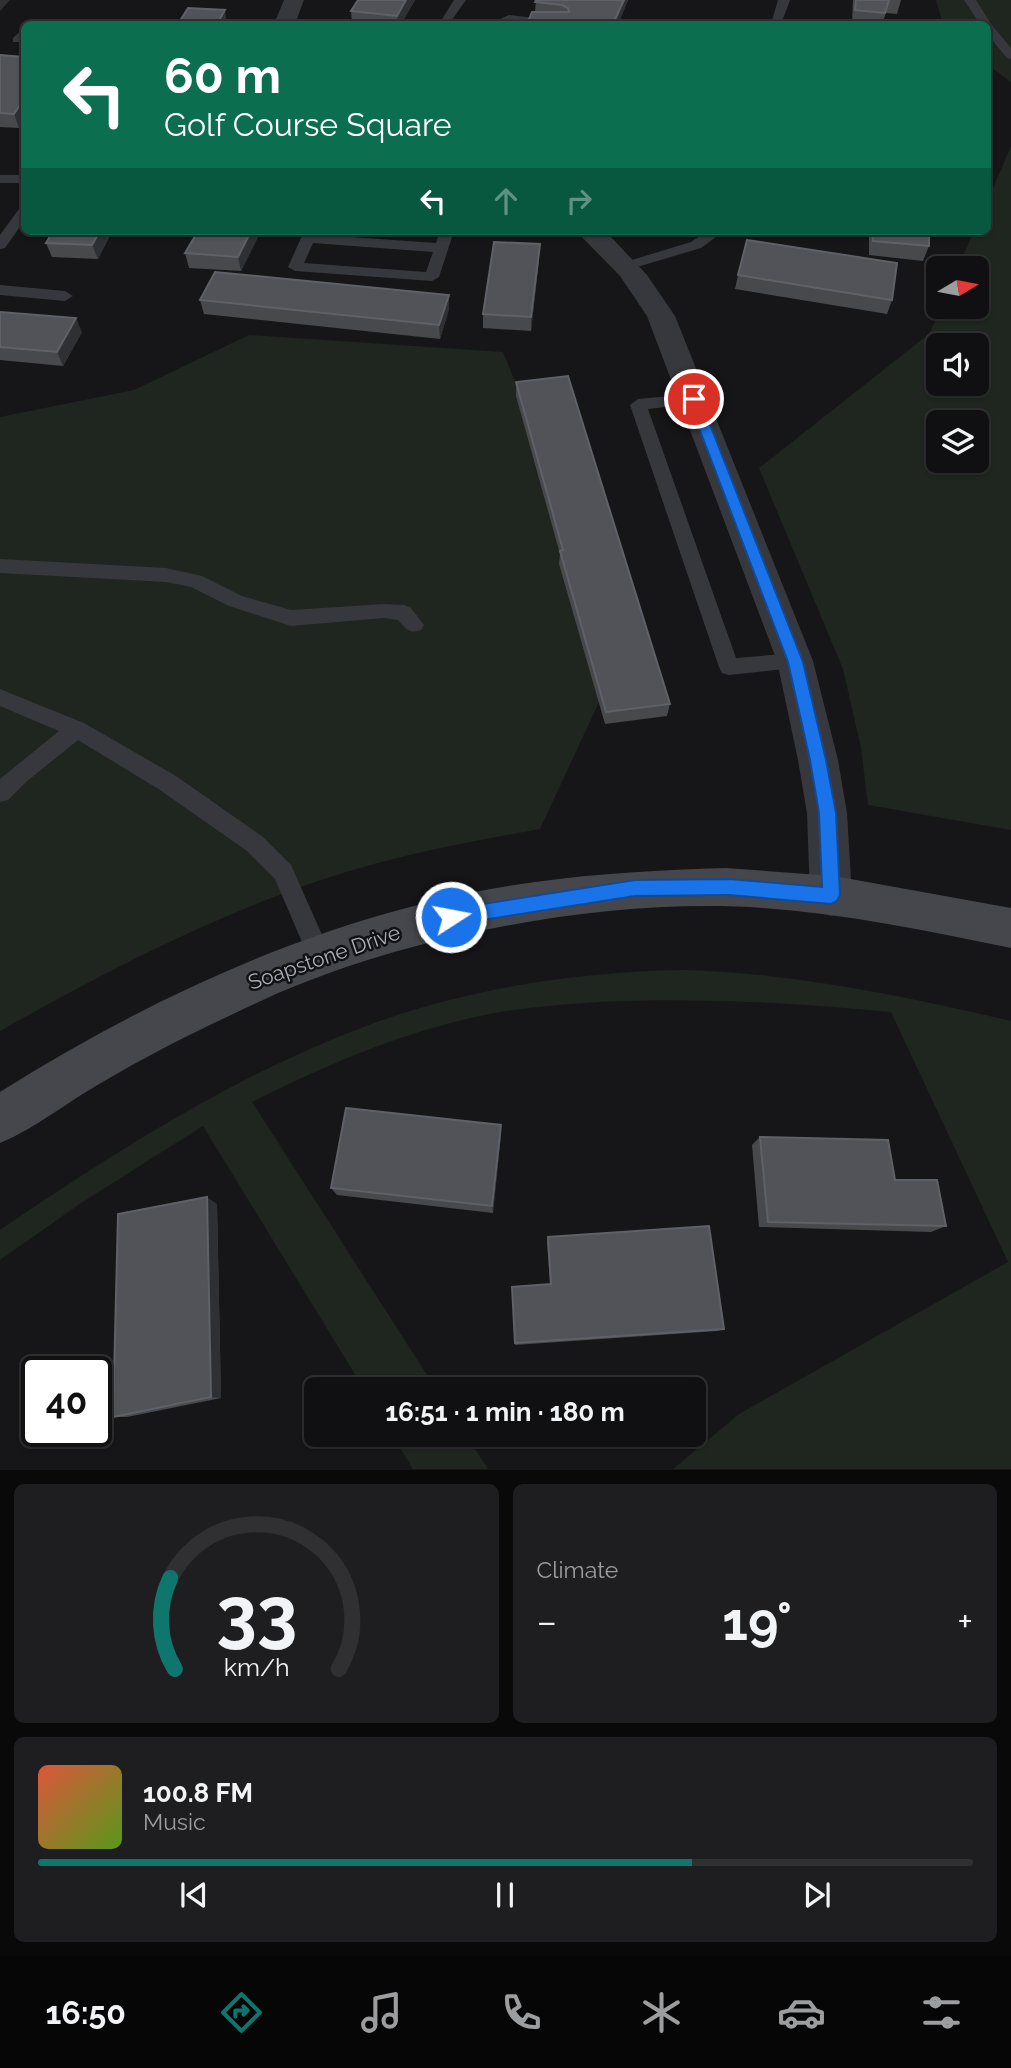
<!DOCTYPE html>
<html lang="en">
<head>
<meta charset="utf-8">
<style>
  :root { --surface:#101012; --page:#1e1e20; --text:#f1f3f6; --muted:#9c9d9f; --line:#303032; --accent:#0f766e }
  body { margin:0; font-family:Raleway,sans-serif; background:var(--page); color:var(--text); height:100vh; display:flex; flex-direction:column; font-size:26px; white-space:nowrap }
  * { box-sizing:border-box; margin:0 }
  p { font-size:23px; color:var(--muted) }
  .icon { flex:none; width:38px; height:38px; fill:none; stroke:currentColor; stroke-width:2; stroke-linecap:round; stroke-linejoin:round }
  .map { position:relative; height:1470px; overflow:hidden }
  .side { display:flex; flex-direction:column; gap:14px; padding:14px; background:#09090a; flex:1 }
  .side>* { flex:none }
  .banner { position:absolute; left:21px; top:21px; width:970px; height:214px; border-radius:10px; box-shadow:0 2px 5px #0004,0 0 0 2px var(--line); background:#0b6e4f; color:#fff; overflow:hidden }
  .needle { width:46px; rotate:80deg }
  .fabs { position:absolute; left:926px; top:256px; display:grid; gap:14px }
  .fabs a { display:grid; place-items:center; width:63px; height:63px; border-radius:10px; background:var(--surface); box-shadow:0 2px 5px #0004,0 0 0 2px var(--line); font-size:35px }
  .speed { position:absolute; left:21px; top:1356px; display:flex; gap:14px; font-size:35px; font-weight:700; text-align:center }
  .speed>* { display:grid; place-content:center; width:91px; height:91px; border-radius:50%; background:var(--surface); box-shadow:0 2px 5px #0004,0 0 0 2px var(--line); line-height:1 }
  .speed .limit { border:4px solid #111; border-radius:10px; background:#fff; color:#111 }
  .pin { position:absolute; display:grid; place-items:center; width:60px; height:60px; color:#fff; margin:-30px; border:4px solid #fff; border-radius:50%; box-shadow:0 2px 7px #0007 }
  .me { position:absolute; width:77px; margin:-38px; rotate:79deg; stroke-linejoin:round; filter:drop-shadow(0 0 5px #0008) }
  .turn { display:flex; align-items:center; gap:24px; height:147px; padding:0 28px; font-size:32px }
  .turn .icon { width:91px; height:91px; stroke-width:2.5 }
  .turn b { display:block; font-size:49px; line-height:60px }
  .lanes { display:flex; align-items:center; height:66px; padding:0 28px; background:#0003; justify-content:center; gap:35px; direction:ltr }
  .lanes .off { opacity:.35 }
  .big { font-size:52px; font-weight:700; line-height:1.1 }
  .side .widget { flex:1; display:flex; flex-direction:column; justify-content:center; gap:10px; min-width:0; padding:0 24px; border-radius:10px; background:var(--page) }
  .side .dial { align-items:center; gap:0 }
  .dial svg { height:182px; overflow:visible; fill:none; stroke:var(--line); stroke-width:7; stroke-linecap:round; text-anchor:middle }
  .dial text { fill:var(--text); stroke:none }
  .song { display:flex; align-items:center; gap:21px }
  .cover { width:84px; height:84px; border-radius:10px; background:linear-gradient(135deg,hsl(10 70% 55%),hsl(90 70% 35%)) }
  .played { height:7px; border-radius:4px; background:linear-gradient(90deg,var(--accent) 70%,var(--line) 70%) }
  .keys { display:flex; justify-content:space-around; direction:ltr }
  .heat { display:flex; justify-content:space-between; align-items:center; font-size:38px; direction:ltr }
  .side .tiles { flex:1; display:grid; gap:14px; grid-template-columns:1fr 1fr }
  .widget:last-child { grid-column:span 2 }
  .trip { position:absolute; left:304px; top:1377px; width:402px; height:70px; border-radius:10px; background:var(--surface); box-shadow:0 2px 5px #0004,0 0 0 2px var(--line); font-weight:700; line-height:70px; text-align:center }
  .tabs { display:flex; height:112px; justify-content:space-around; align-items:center; background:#060607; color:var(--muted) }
  .tabs .icon { width:49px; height:49px }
  .tabs .current { color:var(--accent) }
  .tabs b { font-size:32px; color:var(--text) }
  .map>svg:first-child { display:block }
  .green { fill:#1e261f; fill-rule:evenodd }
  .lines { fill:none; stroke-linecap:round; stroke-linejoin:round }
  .lane { fill:#37383d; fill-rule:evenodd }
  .street { fill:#37383d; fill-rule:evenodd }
  .secondary { fill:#45474d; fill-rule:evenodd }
  .wall { fill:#47494d }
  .shaded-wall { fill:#2f3033 }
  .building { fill:#525359; stroke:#5f6168; stroke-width:2 }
  .route { fill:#1a73e8; stroke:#114b97; stroke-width:2 }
  .labels { text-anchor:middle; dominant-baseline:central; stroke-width:5; stroke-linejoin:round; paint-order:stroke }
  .street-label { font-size:21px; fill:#a8adb8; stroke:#111113 }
</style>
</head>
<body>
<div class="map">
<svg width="1011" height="1470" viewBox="0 0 1011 1470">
  <rect width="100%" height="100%" fill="#161618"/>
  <!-- green -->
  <g class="green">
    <polygon points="936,0 1011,0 1011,82 987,64 987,24 943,24"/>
    <path d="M1011,146v684l-143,-25 -7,-57 -18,-79 -84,-201 170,-134 13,-28h34v-38h-18l16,-37h13v-29zM938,345h38v38h-38zM938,422h38v38h-38z"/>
    <path d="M249,335l254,17 78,193 19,155 -60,129c-72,13 -143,26 -213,49 -115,38 -222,94 -327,153v-614l134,-27z"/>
    <path d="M684,970c110,3 220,26 327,51v448h-338l66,-55 269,-152 -117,-250c-117,-11 -246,-18 -362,-4 -96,11 -192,51 -277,94l184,287h-72l-161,-263 -122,77 -81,57v-30c115,-78 235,-155 366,-204 102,-38 210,-54 318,-56z"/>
    <polygon points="392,1435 466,1435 488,1469 413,1469"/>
  </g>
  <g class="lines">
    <!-- lane -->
    <g class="lane">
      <polygon points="454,0 466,0 449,24 439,24"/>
      <polygon points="778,0 790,0 781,24 771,24"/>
      <polygon points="964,0 976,0 991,24 1011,48 1011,59 1007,58 987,34 987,24 980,24"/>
      <polygon points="509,15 560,21 566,24 511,22 504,24 490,24"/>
      <polygon points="32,21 43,21 49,24 26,24"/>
      <polygon points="24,28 24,39 21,42 13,42 13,38"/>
      <rect x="0" y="175" width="24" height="8"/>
      <polygon points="24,208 24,221 5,248 0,249 0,235 19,209"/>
      <path d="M440,231h14l-15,46 -7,4 -137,-10 -7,-4 13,-29 7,-4 128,9zM313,243l120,9 -7,20 -122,-9z"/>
      <polygon points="707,231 724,231 701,248 627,270 620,266 622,263 691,242"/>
      <polygon points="0,285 65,291 73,296 65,301 0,295"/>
      <polygon points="694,394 702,399 700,403 648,409 736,658 795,653 802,655 805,661 802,667 729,675 722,673 719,667 630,405 638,399"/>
      <path d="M0,559l166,9 36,8 40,20 49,14 93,-6 20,1 7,3 13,17 -3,5c-12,4 -15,-1 -23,-10l-14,-2 -93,8 -62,-20 -38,-19 -25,-5 -166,-9z"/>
      <polygon points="0,689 84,723 176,776 263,837 291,865 331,955 327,963 319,966 311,963 275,879 247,851 160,790 78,740 26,782 8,800 0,802 0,779 59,731 0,706"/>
    </g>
    <!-- street -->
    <g class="street">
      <polygon points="284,0 304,0 295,24 274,24"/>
      <polygon points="576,231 605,231 609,235 647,275 675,316 813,661 838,760 847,813 852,896 846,910 831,916 816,910 810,896 807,813 798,760 777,661 647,316 620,276"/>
    </g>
    <!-- secondary -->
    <path class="secondary" d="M726,868l108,8 177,32v40c-82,-17 -164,-34 -248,-40 -156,-11 -358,27 -500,92 -56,26 -110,52 -162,83 -34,19 -65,45 -101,60v-51c162,-102 344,-184 535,-210 64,-9 127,-12 191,-14z"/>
  </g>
  <!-- wall -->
  <g class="wall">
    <polygon points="415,0 401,24 352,24 351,11"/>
    <polygon points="536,0 628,0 618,24 535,12"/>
    <polygon points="853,0 901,0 897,14 886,13 882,24 852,23"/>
    <polygon points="0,55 24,57 24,120 19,128 0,127"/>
    <polygon points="112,231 98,259 52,257 46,243"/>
    <polygon points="261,231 241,271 189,268 185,253"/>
    <polygon points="869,231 929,231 929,246 923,261 869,255"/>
    <polygon points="539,259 531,331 483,328 483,314"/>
    <polygon points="738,275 892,300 887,314 735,289"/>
    <polygon points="200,300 449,309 440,339 204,314"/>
    <polygon points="0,312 82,332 63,366 0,360"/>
    <polygon points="516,382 670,704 667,716 605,724 559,564 560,554 516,396"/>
    <polygon points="501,1125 501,1134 493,1213 337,1195 331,1188"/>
    <polygon points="760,1137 895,1180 946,1226 931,1232 759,1227 752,1145"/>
    <polygon points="217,1204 221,1398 127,1417 113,1417"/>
    <polygon points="548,1237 724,1329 717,1331 515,1345 512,1291 550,1284 547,1242"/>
  </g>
  <!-- shaded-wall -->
  <g class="shaded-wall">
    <polygon points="0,0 10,0 0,11"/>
    <polygon points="406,0 415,0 401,24 398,24 397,16"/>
    <polygon points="624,0 628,0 618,24 613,24"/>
    <polygon points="225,10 227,24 217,24"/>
    <polygon points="24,99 24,120 19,128 14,114"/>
    <polygon points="100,231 112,231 98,259 92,245"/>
    <polygon points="251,231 261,231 241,271 238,257"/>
    <polygon points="540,244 539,259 531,331 531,317"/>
    <polygon points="449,295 449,309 440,339 439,325"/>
    <polygon points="76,318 82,332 63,366 57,352"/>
    <polygon points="501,1125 501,1134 493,1213 492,1206"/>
    <polygon points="207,1197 217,1204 221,1398 211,1397"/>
  </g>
  <!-- building -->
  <g class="building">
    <polygon points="358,0 406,0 397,16 351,11"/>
    <polygon points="536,0 624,0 613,24 527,24 532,12 569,12 568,8 562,5 535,2"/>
    <polygon points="856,0 889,0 885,13 855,10"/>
    <polygon points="188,8 225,10 217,24 178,24"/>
    <polygon points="0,55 24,57 24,99 14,114 0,113"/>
    <polygon points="53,231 100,231 92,245 46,243"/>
    <polygon points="198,231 251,231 238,257 185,253"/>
    <polygon points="873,231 929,231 929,246 873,241"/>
    <polygon points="747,240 897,263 892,300 738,275"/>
    <polygon points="494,242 540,244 531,317 483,314"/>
    <polygon points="215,272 449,295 439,325 200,300"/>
    <polygon points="0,312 76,318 57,352 0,347"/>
    <polygon points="568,376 670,704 606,712 560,551 563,550 516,382"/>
    <polygon points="346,1108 501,1125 492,1206 331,1188"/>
    <polygon points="760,1137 888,1140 895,1180 937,1180 946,1226 768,1222"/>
    <polygon points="207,1197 211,1397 113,1417 118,1214"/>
    <polygon points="709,1226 724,1329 515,1343 512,1287 551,1284 548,1237"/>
  </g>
  <!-- route -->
  <polygon class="route" points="694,395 700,399 803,662 826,760 836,813 840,895 837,901 831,904 729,895 635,896 451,925 444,923 442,917 444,911 451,909 635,880 729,879 822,887 819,813 810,760 788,662 688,399"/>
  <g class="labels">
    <!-- street labels -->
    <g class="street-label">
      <text transform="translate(324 957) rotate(-19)">Soapstone Drive</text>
    </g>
  </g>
</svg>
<div class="fabs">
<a><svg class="needle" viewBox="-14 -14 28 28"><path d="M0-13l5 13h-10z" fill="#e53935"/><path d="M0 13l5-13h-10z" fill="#9c9d9f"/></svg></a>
<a><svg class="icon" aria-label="sound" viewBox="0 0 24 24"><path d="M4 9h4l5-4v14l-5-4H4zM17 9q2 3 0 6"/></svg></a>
<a><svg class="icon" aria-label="layers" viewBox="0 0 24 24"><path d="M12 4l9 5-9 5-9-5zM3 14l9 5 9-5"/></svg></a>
</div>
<div class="speed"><div class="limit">40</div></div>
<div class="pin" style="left:694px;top:399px;background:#d93025"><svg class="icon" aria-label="arrive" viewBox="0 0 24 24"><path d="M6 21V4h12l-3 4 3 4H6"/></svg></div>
<svg class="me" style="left:451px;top:917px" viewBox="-20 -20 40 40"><circle r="17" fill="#1a73e8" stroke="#fff" stroke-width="3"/><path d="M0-11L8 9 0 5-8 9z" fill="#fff"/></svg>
<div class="trip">16:51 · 1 min · 180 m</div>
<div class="banner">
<div class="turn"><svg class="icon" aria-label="left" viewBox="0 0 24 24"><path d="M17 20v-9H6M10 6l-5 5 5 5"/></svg><div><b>60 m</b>Golf Course Square</div></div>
<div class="lanes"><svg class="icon" aria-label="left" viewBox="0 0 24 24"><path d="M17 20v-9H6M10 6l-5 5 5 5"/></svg><svg class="icon off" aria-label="ahead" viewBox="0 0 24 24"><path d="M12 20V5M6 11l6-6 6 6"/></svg><svg class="icon off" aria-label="right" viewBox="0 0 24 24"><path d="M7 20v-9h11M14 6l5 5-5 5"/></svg></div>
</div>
</div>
<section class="side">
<div class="tiles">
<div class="widget dial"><svg viewBox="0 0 100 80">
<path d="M14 69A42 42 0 1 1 86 69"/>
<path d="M14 69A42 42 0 0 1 12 29" stroke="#0f766e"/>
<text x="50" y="56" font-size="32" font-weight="700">33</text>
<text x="50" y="72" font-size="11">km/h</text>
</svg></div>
<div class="widget"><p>Climate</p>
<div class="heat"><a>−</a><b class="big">19°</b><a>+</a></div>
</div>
<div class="widget">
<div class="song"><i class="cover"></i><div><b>100.8 FM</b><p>Music</p></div></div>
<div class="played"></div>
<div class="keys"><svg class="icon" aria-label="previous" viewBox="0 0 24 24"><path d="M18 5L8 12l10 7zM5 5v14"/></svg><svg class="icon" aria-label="pause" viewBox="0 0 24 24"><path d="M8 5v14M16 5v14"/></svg><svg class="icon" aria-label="next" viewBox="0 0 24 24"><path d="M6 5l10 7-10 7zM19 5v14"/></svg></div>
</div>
</div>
</section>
<nav class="tabs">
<b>16:50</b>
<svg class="icon current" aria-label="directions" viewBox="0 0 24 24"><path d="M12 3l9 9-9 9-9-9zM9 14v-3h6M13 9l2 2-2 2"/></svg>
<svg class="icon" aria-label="music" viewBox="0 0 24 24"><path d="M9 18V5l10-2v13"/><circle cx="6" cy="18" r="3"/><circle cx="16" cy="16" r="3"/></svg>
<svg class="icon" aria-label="phone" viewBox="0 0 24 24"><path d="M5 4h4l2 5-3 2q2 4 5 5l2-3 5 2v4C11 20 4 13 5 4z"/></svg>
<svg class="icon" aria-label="climate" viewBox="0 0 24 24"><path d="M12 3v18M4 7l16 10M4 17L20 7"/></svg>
<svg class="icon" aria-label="car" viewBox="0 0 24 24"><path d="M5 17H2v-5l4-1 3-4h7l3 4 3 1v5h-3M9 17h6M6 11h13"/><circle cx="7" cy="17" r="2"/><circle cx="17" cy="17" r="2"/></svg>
<svg class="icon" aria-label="filters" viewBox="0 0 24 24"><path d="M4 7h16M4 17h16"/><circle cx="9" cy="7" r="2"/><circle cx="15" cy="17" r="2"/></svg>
</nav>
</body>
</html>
